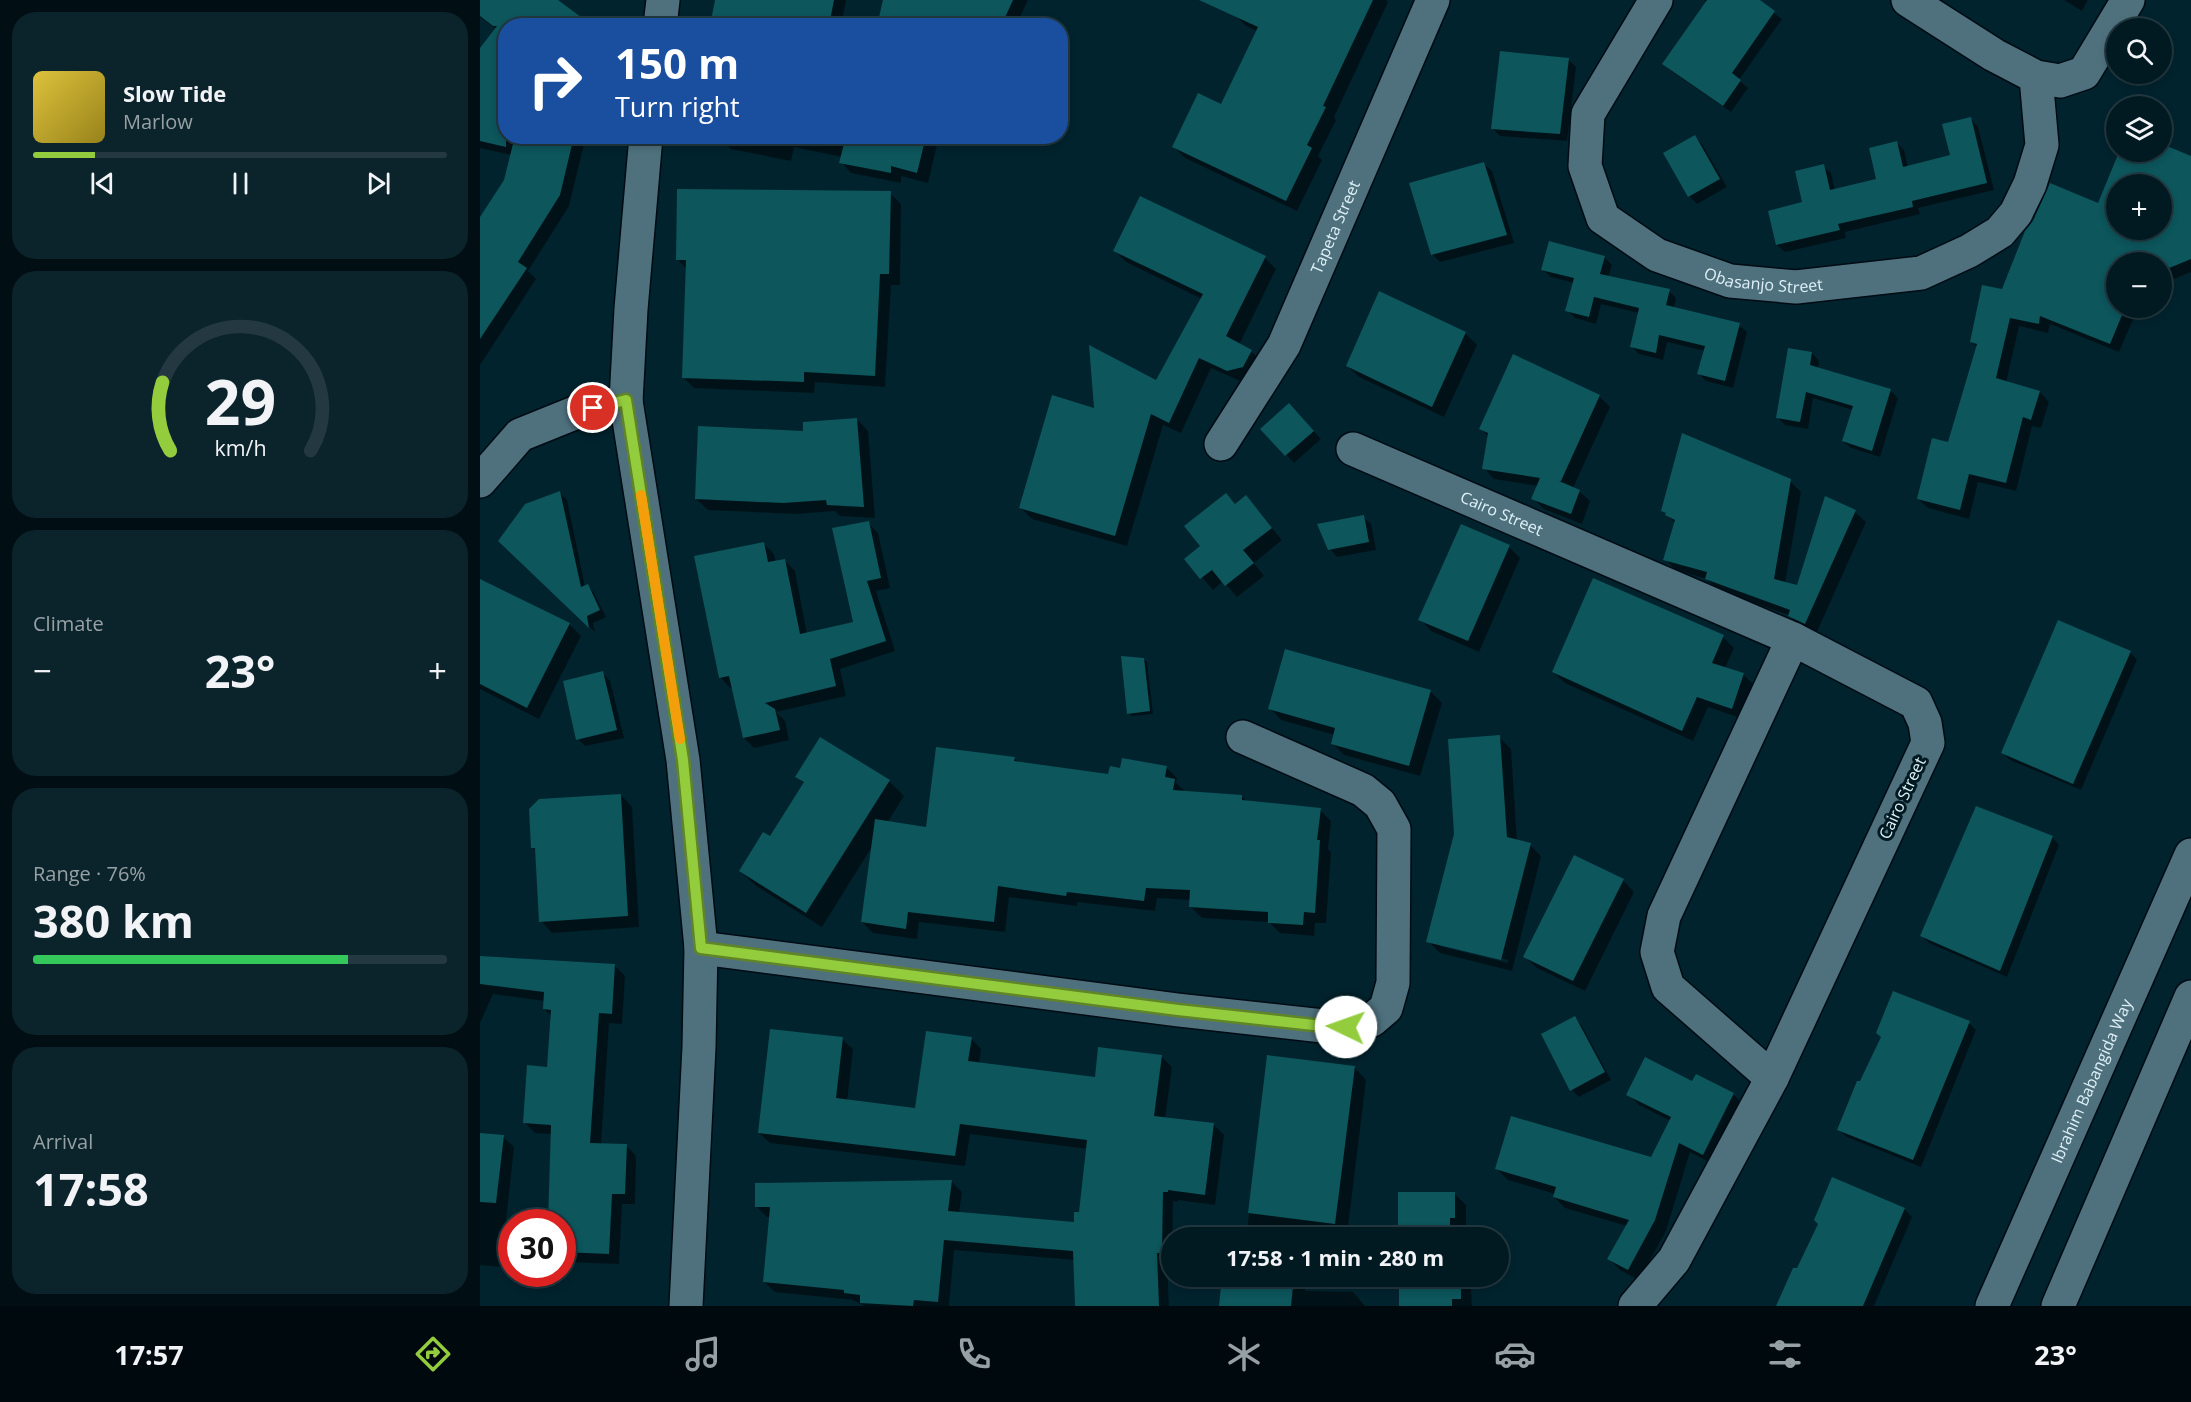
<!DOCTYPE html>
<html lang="en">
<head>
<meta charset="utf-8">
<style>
  :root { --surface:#011a22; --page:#0b232a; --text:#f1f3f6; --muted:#96a1a5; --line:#233840; --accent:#93cd3e }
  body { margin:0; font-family:"Open Sans",sans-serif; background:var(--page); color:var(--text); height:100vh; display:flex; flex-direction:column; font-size:22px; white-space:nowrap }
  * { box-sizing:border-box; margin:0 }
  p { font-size:20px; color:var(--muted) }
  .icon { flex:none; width:33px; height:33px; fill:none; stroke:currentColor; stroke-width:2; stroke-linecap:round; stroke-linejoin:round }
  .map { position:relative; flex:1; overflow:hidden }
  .details { display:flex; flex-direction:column; gap:12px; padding:12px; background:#010e13; width:480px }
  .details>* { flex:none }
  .hud { position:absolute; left:18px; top:18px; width:570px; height:126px; border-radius:24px; box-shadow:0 3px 9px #0003,0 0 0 2px var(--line); background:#1a4fa0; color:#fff; overflow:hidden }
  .tools { position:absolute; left:1626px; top:18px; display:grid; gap:12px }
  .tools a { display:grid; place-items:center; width:66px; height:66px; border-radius:50%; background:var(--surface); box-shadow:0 3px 9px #0003,0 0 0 2px var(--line); font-size:30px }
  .speed { position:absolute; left:18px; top:1209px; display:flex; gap:12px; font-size:30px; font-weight:700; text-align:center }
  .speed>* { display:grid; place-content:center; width:78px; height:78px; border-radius:50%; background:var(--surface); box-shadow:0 3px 9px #0003,0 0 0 2px var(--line); line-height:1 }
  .speed .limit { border:9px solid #d22; background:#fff; color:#111 }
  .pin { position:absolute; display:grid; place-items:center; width:51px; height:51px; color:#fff; margin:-26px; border:3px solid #fff; border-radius:50%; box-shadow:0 2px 6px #0007 }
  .me { position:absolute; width:66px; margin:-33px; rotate:273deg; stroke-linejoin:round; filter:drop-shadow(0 0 4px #0008) }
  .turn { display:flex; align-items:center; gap:21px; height:126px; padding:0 18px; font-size:27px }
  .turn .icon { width:78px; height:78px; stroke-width:2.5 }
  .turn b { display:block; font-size:42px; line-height:51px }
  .big { font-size:45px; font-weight:700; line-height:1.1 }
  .details .widget { flex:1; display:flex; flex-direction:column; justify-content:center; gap:9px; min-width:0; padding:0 21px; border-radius:24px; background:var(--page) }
  .details .dial { align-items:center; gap:0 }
  .dial svg { height:156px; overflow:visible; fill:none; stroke:var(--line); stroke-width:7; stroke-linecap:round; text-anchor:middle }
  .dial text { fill:var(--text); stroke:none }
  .song { display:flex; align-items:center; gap:18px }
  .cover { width:72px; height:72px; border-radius:9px; background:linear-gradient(135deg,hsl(50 70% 55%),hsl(50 70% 35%)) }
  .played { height:6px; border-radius:3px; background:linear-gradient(90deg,var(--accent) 15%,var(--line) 15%) }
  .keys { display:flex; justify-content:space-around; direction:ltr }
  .heat { display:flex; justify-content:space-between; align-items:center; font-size:33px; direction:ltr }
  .charge { height:9px; border-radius:4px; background:linear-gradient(90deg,#34c759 76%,var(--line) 0) }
  .trip { position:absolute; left:681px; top:1227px; width:348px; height:60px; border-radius:30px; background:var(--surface); box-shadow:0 3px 9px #0003,0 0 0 2px var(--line); font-weight:700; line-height:60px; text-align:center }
  .dock { display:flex; height:96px; justify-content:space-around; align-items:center; background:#000a0e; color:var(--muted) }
  .dock .icon { width:42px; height:42px }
  .dock .on { color:var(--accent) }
  .dock b { font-size:27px; color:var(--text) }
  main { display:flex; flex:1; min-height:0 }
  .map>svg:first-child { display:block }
  .shadow { fill:#0007; fill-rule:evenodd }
  .building { fill:#0c565c; fill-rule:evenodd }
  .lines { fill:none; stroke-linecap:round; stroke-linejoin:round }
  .minor-casing { stroke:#000b13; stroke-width:36 }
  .secondary-casing { stroke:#000b13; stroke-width:36 }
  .minor { stroke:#4f717e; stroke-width:33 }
  .secondary { stroke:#4f717e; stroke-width:33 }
  .route-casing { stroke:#608528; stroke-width:15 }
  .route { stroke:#93cd3e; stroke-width:10 }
  .slow { stroke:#f59e0b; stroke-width:10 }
  .labels { text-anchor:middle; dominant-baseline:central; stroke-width:6; stroke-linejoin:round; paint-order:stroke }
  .street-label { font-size:16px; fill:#dff1f8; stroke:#011921 }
</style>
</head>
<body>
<main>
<section class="details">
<div class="widget">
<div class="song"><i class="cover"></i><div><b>Slow Tide</b><p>Marlow</p></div></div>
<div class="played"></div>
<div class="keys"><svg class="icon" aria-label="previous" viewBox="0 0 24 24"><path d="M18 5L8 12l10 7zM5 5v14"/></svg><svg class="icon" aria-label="pause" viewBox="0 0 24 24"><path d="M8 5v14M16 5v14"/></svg><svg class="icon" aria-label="next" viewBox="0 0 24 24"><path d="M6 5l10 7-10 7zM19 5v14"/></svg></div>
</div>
<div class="widget dial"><svg viewBox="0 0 100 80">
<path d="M14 69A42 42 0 1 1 86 69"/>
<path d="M14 69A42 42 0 0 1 10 34" stroke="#93cd3e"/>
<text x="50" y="56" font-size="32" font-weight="700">29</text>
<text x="50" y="72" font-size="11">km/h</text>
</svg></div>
<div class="widget"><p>Climate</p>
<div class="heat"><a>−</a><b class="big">23°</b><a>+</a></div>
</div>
<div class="widget"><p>Range · 76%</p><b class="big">380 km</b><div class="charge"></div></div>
<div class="widget"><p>Arrival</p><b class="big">17:58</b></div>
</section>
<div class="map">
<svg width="1711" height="1306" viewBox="0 0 1711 1306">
  <rect width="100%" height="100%" fill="#01232e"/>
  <!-- shadow -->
  <g class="shadow">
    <polygon points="0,0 75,0 103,20 118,26 26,26 26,136 106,136 89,206 48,271 56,279 0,365 0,219 25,181 31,155 0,148 0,50 16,29 0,17"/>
    <polygon points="236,0 366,0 361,26 231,26"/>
    <polygon points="404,0 548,0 538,21 532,18 530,26 398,26"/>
    <polygon points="762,0 906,0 908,2 854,117 856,120 838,156 842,160 817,211 705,158 694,147 742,106 777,31 766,26 755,15"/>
    <polygon points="1224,0 1277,0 1302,19 1259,80 1268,88 1251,112 1191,71 1184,63 1227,3"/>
    <polygon points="1584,0 1608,0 1602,11"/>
    <polygon points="1089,60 1096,67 1087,141 1020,136 1012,128"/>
    <polygon points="1491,119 1498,127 1514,190 1438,208 1440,214 1365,232 1366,238 1305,252 1297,245 1324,203 1343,166 1351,173 1355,191 1398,180 1417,143 1424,150 1428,167 1471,157"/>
    <polygon points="241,136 459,136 448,183 421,176 421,183 371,173 361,162 362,157 314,147 311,161 251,149"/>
    <polygon points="1215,137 1222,144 1247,187 1217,204 1209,196"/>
    <path d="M1682,146l29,12v114l-29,12v-22h-46v46h22l-19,44 -69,-28 -2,9 -29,-7 -13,57 34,9 9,10 -8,26 -9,-2 -16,65 -38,-9 -9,37 -41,-11 -10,-9 31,-56 29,-95 -7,-6 31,-51 96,-86 22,-53h42zM1636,184h46v46h-46z"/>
    <polygon points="1004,164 1012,171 1034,243 960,262 953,255"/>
    <polygon points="410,193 421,204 420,285 411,285 405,387 335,382 334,393 214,388 203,377 207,269 197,259"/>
    <polygon points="635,251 785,258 796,269 759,345 771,351 782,362 774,378 760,381 731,368 701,433 683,425 647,546 552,519 540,507 616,410 676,383 722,299 646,262"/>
    <polygon points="1124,257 1132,265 1128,277 1189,291 1196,298 1194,308 1259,325 1267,332 1253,388 1226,381 1219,374 1225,351 1187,342 1183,360 1159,354 1152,347 1159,313 1121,304 1116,324 1095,318 1087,310 1094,283 1071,277 1063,270"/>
    <polygon points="985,333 997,345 964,417 879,377 867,366"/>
    <polygon points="1332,353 1339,361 1338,369 1411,391 1418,398 1400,457 1371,448 1363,441 1373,410 1333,398 1328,429 1305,425 1297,417"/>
    <polygon points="1119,396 1130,407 1093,488 1099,491 1110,501 1102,524 1064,509 1053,498 1058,486 1014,479 1004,468 1009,437 1001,429"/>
    <polygon points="817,413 841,439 814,463 782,429"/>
    <polygon points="377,419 388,431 395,518 360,516 355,511 315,514 228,510 216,499 325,432"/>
    <polygon points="1310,481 1321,492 1305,583 1318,587 1375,512 1386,522 1336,634 1320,627 1309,615 1237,590 1227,579 1196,570 1185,559 1196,524 1183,510"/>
    <polygon points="80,493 87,500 105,587 108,586 114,593 126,617 113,623 115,632 20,541"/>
    <polygon points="746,495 756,505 766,497 802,540 774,563 784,576 757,597 743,581 733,590 706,559 722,547"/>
    <polygon points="883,517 891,524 896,550 857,557 850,549"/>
    <polygon points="388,523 398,533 410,588 396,591 415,651 360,669 366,696 296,712 305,721 309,740 274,748 264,738 253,687 250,688 240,677 284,544 294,554 296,563 305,561 315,571 327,634 374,623"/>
    <polygon points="1029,547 1040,558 999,652 951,631 940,619"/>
    <polygon points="1114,580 1243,637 1254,648 1245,668 1263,674 1274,685 1263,719 1228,707 1213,741 1085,683 1073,672"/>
    <polygon points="0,596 89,624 101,636 59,719 0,689"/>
    <polygon points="1650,652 1657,660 1601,790 1530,760 1523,753"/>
    <polygon points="663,659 667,662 673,714 652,716 648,713"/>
    <polygon points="123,673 130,681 144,738 105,746 98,739"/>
    <polygon points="950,691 962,703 940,776 864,755 852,743 855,735 801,720 790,708"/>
    <path d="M1019,737l12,12 6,93 13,3 11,11 -29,115 -72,-18 -12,-12zM960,943l68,17v3l-68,-17z"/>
    <polygon points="534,758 539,763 629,776 641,769 686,767 697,778 696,783 705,791 762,796 767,802 840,810 851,821 848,849 851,852 846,923 835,923 834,936 800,933 789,922 722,918 711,907 711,900 677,898 675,911 597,902 597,906 529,897 525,932 439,922 437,939 393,933 382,922 393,845 342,927 276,886 260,871 291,838 325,784 317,776 409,781 424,796 407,823 447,828"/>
    <polygon points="141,795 152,807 159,927 72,933 61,921 57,851 52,847"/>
    <polygon points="1572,837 1579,845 1527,977 1449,943 1442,936"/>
    <polygon points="1143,880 1154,892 1105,991 1057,968 1045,957"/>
    <polygon points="0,957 135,966 145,976 142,1024 129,1023 121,1144 146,1145 156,1156 155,1204 142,1204 139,1264 82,1262 82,1222 69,1222 72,1134 55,1133 45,1123 82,1073 72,1016 64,1009 65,1001 13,994 0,1023"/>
    <polygon points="1095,1018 1102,1026 1131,1080 1099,1097 1092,1090"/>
    <polygon points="1489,1023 1496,1030 1441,1167 1367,1137 1359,1130"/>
    <polygon points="491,1038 501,1049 499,1064 616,1079 681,1056 692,1067 685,1119 734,1125 744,1135 735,1205 698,1200 698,1202 693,1201 692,1263 687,1263 689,1306 597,1306 595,1260 474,1250 469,1306 384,1306 373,1300 295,1292 284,1282 290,1217 287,1217 276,1206 471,1181 482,1192 479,1213 595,1223 600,1214 608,1149 490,1134 485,1166 290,1143 279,1133 362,1039 373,1049 367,1101 436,1110"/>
    <polygon points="789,1057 874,1067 886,1080 867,1235 831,1231 830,1238 766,1238"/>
    <polygon points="1213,1083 1253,1094 1264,1105 1234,1165 1210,1152 1186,1231 1159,1280 1140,1270 1129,1259 1147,1226 1085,1208 1074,1197 1075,1194 1028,1180 1017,1169 1172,1159 1191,1121 1159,1105 1148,1094"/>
    <polygon points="0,1134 23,1137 34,1147 21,1267 0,1265"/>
    <polygon points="974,1193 986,1205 986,1229 981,1229 981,1238 920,1238"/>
    <polygon points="1424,1209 1432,1217 1394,1306 1298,1306 1318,1269"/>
    <polygon points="743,1276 826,1276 825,1291 873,1292 885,1306 740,1306"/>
    <polygon points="920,1276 990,1276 992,1306 920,1306"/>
  </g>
  <!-- building -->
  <g class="building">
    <polygon points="0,0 78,0 113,26 26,26 26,147 0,141 0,48 17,26 13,26 0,16"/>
    <polygon points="235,0 354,0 349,26 230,26"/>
    <polygon points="403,0 533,0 521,26 397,26"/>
    <polygon points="719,0 893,0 843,106 846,107 827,145 832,148 806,201 692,147 718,93 741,104 778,27"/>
    <polygon points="1227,0 1280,0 1295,11 1252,73 1261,80 1243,106 1182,64"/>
    <polygon points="1020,51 1089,58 1080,134 1011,129"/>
    <polygon points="1491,117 1507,183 1432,201 1433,207 1358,224 1360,230 1296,245 1288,211 1322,202 1315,171 1344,164 1350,190 1396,179 1389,148 1417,141 1423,167 1470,155 1462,124"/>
    <polygon points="1215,135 1240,179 1208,197 1183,153"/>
    <polygon points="35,136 94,136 80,195 38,262 47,268 0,339 0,217 24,180"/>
    <polygon points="366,136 446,136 437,173 411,166 411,173 359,163"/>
    <path d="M1682,144l29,12v103l-29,12v-9h-46v46h9l-15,36 -70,-28 -1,8 -29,-6 -14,60 44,13 -9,29 -8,-3 -17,66 -37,-9 -9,36 -43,-11 15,-61 16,4 29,-98 -7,-2 12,-57 20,4 23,-58 8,-10 17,-38 48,20 21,-51h43zM1636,184h46v46h-46z"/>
    <polygon points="1004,162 1027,235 951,255 929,183"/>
    <polygon points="197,189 411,191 409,274 400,274 395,376 324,372 324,382 202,378 206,260 196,260"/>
    <polygon points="660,196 786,256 746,336 772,350 763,367 747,371 719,358 689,423 671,414 635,536 539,508 572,395 614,408 609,345 676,380 723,294 633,251"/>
    <polygon points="1069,241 1125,256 1120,274 1190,289 1186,305 1260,323 1245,381 1217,374 1225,346 1179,335 1176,353 1150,347 1159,308 1114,297 1109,317 1085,311 1094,278 1061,270"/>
    <polygon points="899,291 986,332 952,407 866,366"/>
    <polygon points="1308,348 1332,352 1330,365 1411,389 1392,451 1362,441 1373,406 1326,392 1320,422 1296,418"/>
    <polygon points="1033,354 1120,395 1081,481 1079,481 1100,490 1091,514 1051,499 1060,478 1002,469 1008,433 999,429"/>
    <polygon points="809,403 834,431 805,456 780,429"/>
    <polygon points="377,418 384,507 347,505 346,500 303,503 215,499 218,426 323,431 323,422"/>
    <polygon points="1202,433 1311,479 1294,579 1317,585 1345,496 1376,510 1325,624 1308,616 1310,610 1225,579 1227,572 1183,560 1195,520 1185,515 1186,513 1181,511"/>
    <polygon points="80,491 101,587 108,584 120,610 107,616 109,628 18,541 45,504"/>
    <polygon points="746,493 755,504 766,495 792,528 763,550 774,563 745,586 732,570 720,579 704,559 720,546 704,526"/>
    <polygon points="884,515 889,542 848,550 837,524"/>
    <polygon points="389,521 401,578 387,581 406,641 350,659 356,686 285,703 295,709 300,730 263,738 249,676 239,678 214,556 284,542 288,562 305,559 320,634 373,622 352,528"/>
    <polygon points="981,524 1030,545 988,641 938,620"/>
    <polygon points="1113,578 1244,635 1232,663 1264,673 1252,709 1217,697 1202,731 1072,672"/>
    <polygon points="0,579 90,623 47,708 0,684"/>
    <polygon points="1578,620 1651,651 1593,784 1521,753"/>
    <polygon points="805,649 951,690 929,766 851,744 855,728 788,709"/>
    <polygon points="641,656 664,658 670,711 647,714"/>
    <polygon points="123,671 137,730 96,740 83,681"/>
    <polygon points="1020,735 1027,837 1051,843 1021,960 946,942 974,834 968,739"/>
    <polygon points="340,737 410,780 326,913 259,871 283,832 290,836 324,782 315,777"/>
    <polygon points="456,747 535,757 534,761 628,774 630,766 640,768 642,758 687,766 685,777 695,779 693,790 762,795 762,800 841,808 837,840 840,840 835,913 824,912 823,925 788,923 788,912 709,907 710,890 666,888 664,901 587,892 586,896 518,886 514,922 428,912 426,929 381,922 395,819 446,827"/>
    <polygon points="141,794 148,916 59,922 55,848 51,848 49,809 59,799"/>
    <polygon points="1496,806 1573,836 1520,971 1440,936"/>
    <polygon points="1094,855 1144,879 1093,981 1043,957"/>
    <polygon points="0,956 135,964 132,1014 119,1013 110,1143 147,1144 145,1194 132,1194 129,1254 82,1252 82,1222 68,1222 71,1125 43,1123 47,1065 67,1067 71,1010 63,1009 64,992 0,984"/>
    <polygon points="1413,991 1490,1021 1433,1160 1357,1130 1377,1081 1380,1081 1401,1037 1396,1033"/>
    <polygon points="1095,1016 1125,1072 1090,1091 1061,1034"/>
    <polygon points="290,1029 363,1037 356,1098 435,1108 446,1031 492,1037 488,1061 615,1077 618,1047 682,1055 674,1116 734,1123 725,1195 688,1190 688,1192 683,1192 682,1253 677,1253 679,1306 595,1306 593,1251 464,1240 458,1302 434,1300 433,1306 380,1303 380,1295 364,1293 364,1290 283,1282 290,1207 275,1207 275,1183 472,1180 468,1211 594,1222 594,1212 599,1212 607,1140 480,1124 475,1156 278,1133"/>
    <polygon points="787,1055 875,1066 855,1224 768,1213"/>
    <polygon points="1165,1057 1212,1081 1216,1074 1254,1093 1223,1155 1199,1143 1175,1220 1148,1270 1127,1259 1149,1220 1073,1197 1076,1187 1015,1169 1031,1116 1171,1157 1191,1117 1146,1095"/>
    <polygon points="0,1133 24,1135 16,1203 0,1202"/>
    <polygon points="1352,1177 1425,1208 1383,1306 1296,1306 1313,1268 1317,1268 1338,1224 1334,1220"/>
    <polygon points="918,1192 975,1192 975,1218 970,1218 970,1238 918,1238"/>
    <polygon points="742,1276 814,1276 811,1306 739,1306"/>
    <polygon points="919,1276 981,1276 981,1299 972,1299 972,1306 919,1306"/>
  </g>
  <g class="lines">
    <!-- minor casing -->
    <g class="minor-casing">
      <g id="minor">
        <path id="s1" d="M1176,0l-68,114 -3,52 18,52 54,37 73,26 66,6 125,-14 48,-22 31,-19 16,-19 14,-29 12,-39 -6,-68"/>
        <polyline points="1428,0 1514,55 1556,77 1580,81 1604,73 1648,0"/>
        <polyline points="180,26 183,0"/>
        <polyline points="166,136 151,309 146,401 203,760 221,948 219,1047 206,1306"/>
        <path id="s2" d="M741,444l63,-99 149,-345"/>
        <path id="s3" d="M873,449l440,190 123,64 9,20 3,20 -156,335 -98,182 -39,46"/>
        <polyline points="0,481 40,435 97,412 146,401"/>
        <polyline points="221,948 698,1010 843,1026 866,1027 892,1020 906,1008 913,983 914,829 900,804 883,790 763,737"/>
        <polyline points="1292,1078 1188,987 1177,952 1184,916 1313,639"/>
      </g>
    </g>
    <!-- secondary casing -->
    <g class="secondary-casing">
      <g id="secondary">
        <path id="s4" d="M1512,1306l199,-451"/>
        <polyline points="1578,1306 1711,997"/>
      </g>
    </g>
    <!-- minor -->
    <use href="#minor" class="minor"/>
    <!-- secondary -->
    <use href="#secondary" class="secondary"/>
  </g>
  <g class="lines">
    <!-- route casing -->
    <g class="route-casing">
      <polyline id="route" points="113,408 146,400 203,760 221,948 698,1010 843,1026 866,1027"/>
    </g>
    <!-- route -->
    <use href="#route" class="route"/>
    <!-- slow -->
    <polyline class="slow" points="161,495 200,739"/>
  </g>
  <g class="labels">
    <!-- street labels -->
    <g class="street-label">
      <text stroke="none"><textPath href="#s2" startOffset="246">Tapeta Street</textPath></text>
      <text stroke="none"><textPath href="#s1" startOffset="416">Obasanjo Street</textPath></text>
      <text stroke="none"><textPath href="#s3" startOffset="162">Cairo Street</textPath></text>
      <text transform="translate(1422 798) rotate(-65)">Cairo Street</text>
      <text stroke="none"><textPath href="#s4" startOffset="246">Ibrahim Babangida Way</textPath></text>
    </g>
  </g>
</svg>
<div class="tools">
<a><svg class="icon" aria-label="search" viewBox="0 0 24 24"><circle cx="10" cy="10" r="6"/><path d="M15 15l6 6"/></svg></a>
<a><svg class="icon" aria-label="layers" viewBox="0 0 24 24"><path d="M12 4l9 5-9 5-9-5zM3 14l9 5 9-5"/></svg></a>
<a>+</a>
<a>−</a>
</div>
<div class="speed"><div class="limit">30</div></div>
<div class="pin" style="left:113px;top:408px;background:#d93025"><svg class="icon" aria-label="arrive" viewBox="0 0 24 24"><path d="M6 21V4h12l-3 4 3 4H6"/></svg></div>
<svg class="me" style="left:866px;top:1027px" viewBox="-20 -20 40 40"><circle r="19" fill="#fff"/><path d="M0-13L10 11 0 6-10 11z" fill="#93cd3e"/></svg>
<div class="trip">17:58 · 1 min · 280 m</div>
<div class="hud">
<div class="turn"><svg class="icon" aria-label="right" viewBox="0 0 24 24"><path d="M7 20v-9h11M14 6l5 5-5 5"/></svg><div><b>150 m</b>Turn right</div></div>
</div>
</div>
</main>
<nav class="dock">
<b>17:57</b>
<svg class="icon on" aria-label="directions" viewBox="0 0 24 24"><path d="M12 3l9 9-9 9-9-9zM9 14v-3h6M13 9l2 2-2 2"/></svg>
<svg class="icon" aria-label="music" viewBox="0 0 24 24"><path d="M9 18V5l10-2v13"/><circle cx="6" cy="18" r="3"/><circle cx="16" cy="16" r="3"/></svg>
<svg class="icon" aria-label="phone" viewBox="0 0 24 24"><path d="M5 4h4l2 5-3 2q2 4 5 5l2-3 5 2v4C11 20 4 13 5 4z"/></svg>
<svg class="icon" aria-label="climate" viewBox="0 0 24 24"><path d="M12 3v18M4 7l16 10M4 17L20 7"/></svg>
<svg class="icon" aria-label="car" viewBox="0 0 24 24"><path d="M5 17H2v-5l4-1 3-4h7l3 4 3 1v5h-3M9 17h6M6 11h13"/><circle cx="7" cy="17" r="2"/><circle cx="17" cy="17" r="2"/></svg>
<svg class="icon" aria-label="filters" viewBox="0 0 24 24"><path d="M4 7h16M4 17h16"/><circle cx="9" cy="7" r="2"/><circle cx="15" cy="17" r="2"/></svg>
<b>23°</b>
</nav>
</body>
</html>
